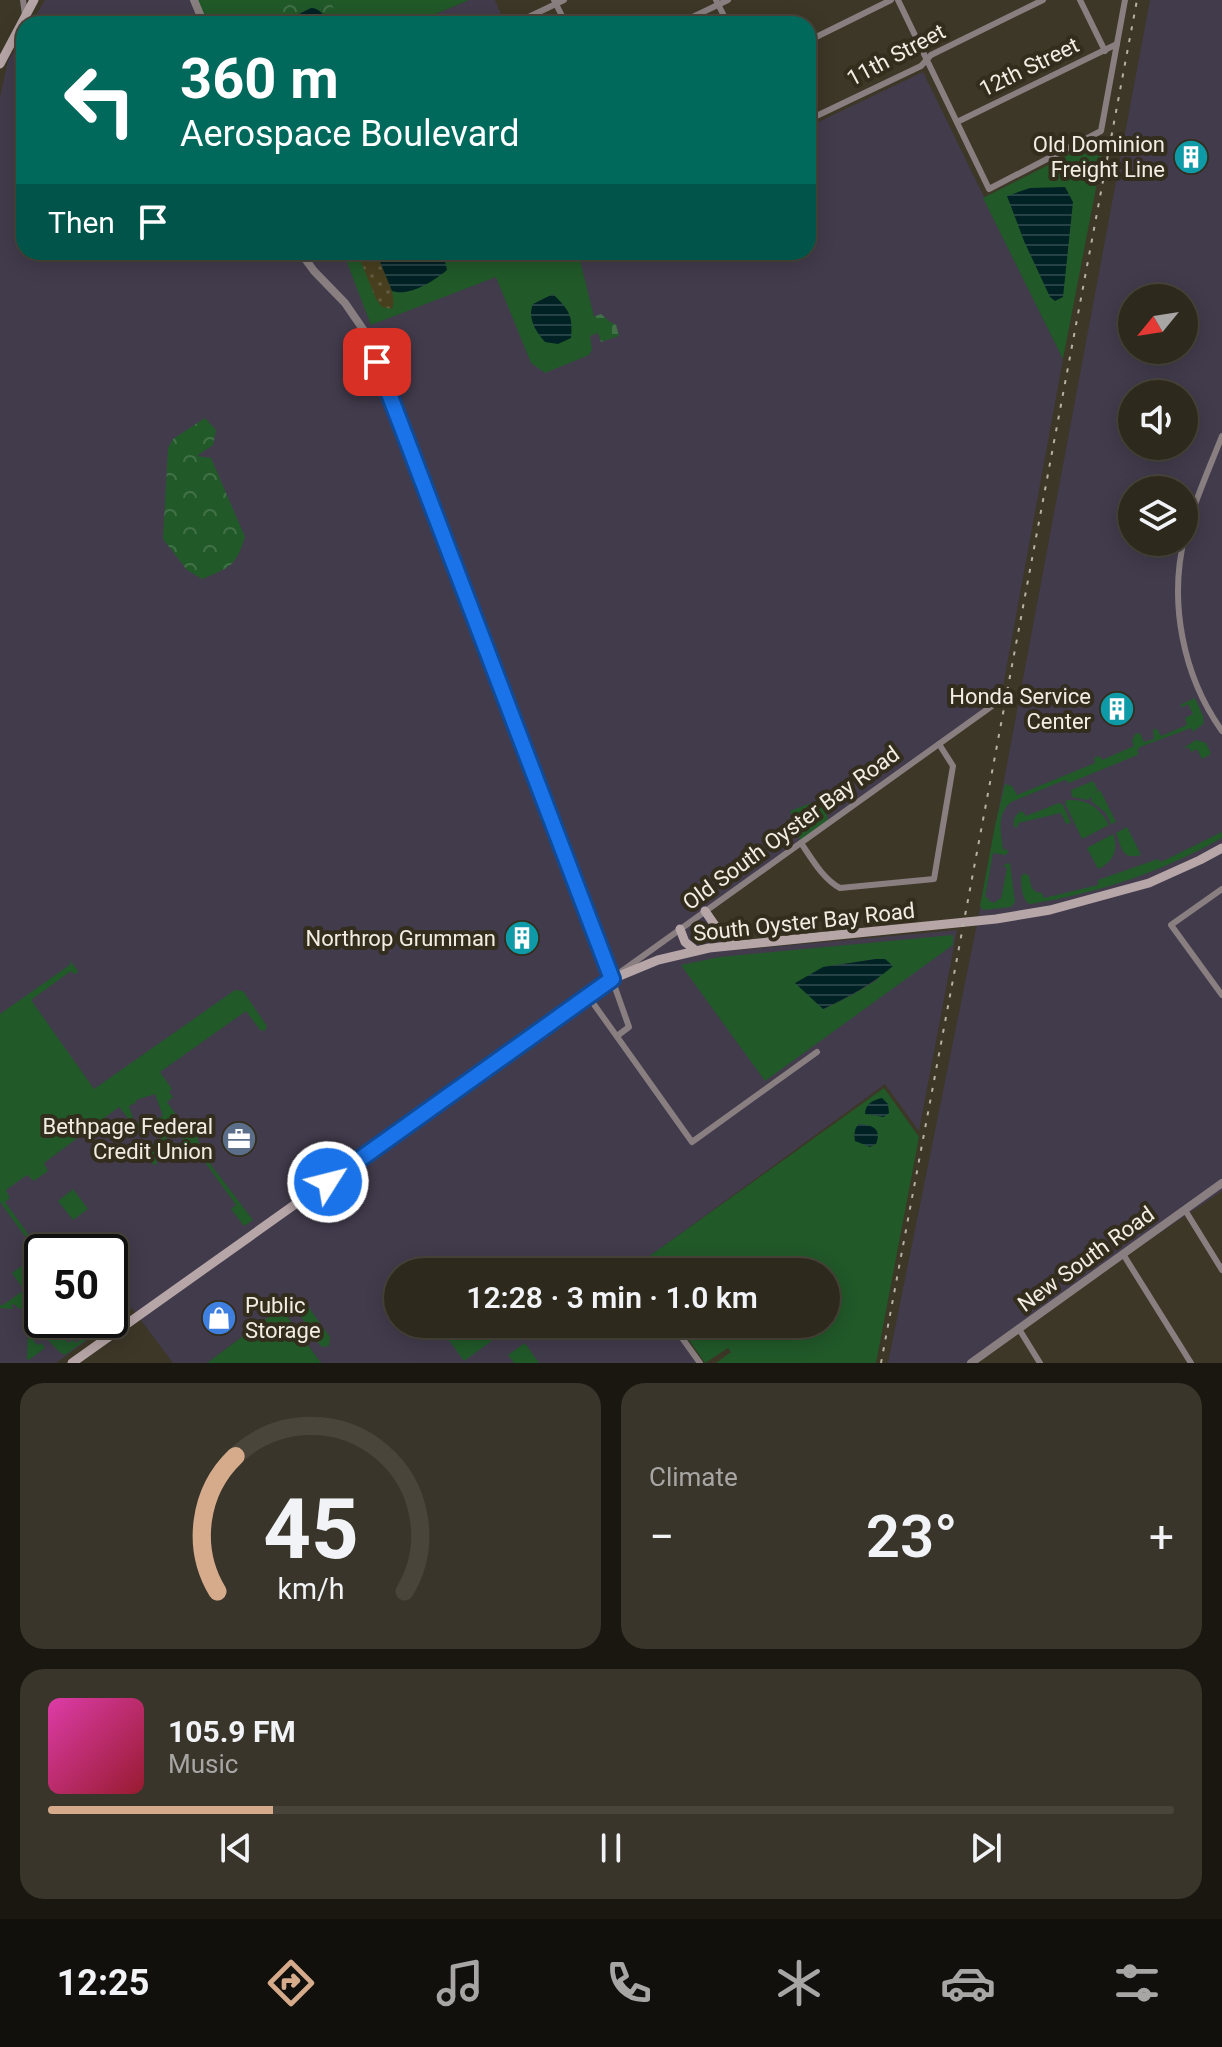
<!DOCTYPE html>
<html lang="en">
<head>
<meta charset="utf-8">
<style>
  :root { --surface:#2e291d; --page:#3a352a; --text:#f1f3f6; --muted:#a7a6a4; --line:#49453b; --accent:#d6ab8b }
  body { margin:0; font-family:Roboto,sans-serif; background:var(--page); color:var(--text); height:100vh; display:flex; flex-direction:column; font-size:30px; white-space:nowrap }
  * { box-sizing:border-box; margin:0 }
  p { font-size:26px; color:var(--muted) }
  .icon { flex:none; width:44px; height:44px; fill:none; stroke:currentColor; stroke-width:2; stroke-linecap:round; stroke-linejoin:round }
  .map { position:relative; height:1363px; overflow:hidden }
  .details { display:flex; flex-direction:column; gap:20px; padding:20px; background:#191710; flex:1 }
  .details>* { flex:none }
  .top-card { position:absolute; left:16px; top:16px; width:800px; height:244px; border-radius:24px; box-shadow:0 4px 20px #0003,0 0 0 2px var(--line); background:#00695c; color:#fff; overflow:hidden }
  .needle { width:52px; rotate:240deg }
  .tools { position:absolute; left:1118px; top:284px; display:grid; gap:16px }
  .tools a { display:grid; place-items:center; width:80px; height:80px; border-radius:50%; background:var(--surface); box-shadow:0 4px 20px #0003,0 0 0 2px var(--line); font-size:40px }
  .speed { position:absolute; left:24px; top:1234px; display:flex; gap:16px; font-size:40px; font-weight:700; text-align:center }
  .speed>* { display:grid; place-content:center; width:104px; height:104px; border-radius:50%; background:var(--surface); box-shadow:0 4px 20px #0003,0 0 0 2px var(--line); line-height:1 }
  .speed .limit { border:4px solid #111; border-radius:12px; background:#fff; color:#111 }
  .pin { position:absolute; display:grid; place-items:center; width:68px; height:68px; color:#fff; margin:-34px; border-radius:16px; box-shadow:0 4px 12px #0006 }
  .me { position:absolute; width:88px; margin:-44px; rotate:54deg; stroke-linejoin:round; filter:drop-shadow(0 0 6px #0008) }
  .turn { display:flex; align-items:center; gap:28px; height:168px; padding:0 32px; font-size:36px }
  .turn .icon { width:104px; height:104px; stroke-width:2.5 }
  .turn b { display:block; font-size:56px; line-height:68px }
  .then { display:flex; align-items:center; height:76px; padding:0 32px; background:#0003; gap:16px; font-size:30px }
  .big { font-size:60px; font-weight:600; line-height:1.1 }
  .details .card { flex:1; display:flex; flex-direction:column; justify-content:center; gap:12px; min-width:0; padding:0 28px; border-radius:24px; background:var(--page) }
  .details .dial { align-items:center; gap:0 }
  .dial svg { height:208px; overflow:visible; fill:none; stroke:var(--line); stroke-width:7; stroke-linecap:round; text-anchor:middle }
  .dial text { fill:var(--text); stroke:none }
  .song { display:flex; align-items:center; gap:24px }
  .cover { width:96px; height:96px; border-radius:12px; background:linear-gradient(135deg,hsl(320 70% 55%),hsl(350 70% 35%)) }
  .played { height:8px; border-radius:4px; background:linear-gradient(90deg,var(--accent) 20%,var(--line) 20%) }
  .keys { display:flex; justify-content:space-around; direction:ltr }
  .heat { display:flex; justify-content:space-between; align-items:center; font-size:44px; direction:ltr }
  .details .tiles { flex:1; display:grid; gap:20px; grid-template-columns:1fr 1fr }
  .card:last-child { grid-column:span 2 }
  .trip { position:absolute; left:384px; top:1258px; width:456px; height:80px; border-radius:40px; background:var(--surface); box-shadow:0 4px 20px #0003,0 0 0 2px var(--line); font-weight:600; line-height:80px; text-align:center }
  .tabs { display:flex; height:128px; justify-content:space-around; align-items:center; background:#12100c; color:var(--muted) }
  .tabs .icon { width:56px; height:56px }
  .tabs .selected { color:var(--accent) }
  .tabs b { font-size:36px; color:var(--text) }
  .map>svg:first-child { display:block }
  .commercial { fill:#423b4c; fill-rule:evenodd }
  .green { fill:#215929; fill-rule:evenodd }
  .forest { fill:url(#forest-crowns) }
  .sand { fill:url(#sand-dots) }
  .cemetery { fill:url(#cemetery-stones) }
  .water { fill:url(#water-rules) }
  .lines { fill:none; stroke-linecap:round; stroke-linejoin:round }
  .minor { stroke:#897f80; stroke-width:6 }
  .tertiary { stroke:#897f80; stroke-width:8 }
  .secondary { stroke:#b7a6a8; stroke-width:9 }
  .rail { stroke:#b7b2a6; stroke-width:2; stroke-dasharray:4 8; stroke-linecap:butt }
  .route-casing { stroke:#114b97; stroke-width:20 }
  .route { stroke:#1a73e8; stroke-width:14 }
  .labels { text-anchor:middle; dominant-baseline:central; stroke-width:8; stroke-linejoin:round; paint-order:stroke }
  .street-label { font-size:22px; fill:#f1ede3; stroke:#332d1d }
  .poi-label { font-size:22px; fill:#f1ede3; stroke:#332d1d; text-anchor:end }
</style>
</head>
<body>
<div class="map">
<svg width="1222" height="1363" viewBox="0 0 1222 1363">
  <defs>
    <pattern id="forest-crowns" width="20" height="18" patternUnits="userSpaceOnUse" patternTransform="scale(2)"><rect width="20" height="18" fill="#215929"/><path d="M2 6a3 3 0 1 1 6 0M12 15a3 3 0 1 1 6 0" fill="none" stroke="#427148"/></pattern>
    <pattern id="sand-dots" width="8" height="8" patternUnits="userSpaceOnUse" patternTransform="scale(2)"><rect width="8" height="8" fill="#473f1e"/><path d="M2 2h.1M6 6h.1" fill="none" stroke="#625b3f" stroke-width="1.8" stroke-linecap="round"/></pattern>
    <pattern id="cemetery-stones" width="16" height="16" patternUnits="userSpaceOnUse" patternTransform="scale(2)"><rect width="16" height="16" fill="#215929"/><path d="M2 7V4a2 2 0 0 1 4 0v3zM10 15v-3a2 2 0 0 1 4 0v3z" fill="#427148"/></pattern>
    <pattern id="water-rules" width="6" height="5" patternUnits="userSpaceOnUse" patternTransform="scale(2)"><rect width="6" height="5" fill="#002224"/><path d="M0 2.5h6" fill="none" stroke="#264244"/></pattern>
  </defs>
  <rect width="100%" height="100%" fill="#3d3727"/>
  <!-- commercial -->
  <g class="commercial">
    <polygon points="45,0 198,0 208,24 31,24"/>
    <polygon points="469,0 495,0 505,24 412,24"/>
    <path d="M1150,0h72v1191l-255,172h-79l92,-454zM1132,298h52v52h-52zM1132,394h52v52h-52zM1132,490h52v52h-52z"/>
    <path d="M24,35v217h784v-125l115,-55 140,287 -61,333 -13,8 4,7 -283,204 28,39 219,-20 -38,201 -34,-47 -250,183 3,5h-240v52h277l28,39h-382l-40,-55 -74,55h-34l-41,-55 -76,55h-56v-1266l8,-36zM42,1252h68v68h-68z"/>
  </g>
  <!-- green -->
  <g class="green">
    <polygon points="198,0 469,0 412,24 208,24"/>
    <polygon points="1106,136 1063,359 983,198"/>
    <polygon points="343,252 578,252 598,333 590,336 592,349 589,355 545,373 531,363 496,277 371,325"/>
    <path d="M1195,698l9,20 -1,1 1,4 -11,9 -2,-4 -51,19 -3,4 2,3 -4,2 -66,27 -4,-3 -54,22c-15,13 -10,30 -8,48l4,-1 1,4 -3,2 -12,-2 -8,44 3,1 1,3 6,2 3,-4h3l6,-31 -4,-2 5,-3 2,1 5,38 -4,5 -28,3 -3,-4 15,-80 10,-42 7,2 5,9 78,-32 -1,-5 6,-2 2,4 32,-14 -2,-5 3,-7 5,-1 4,9 10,-3 -1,-10h4l4,7 26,-11 -2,-7 8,-4 -5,-10 -6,3 -2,-2z"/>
    <polygon points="1196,740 1206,743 1211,754 1202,759 1197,749 1191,752 1189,747 1182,749"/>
    <polygon points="1093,781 1098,790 1092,795 1100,790 1116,822 1111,824 1106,813 1091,801 1092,796 1088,800 1072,797 1071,790"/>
    <polygon points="822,799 829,823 801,843 790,811"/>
    <path d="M1067,800c21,-1 32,7 42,25l-27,14 -17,-36z"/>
    <path d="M1059,803l4,2 8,18 -5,1 -5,-11 -43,10v4h-4c-1,-8 1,-13 8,-16l4,5z"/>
    <path d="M1127,827l14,28c-20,5 -19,-7 -25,-22z"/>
    <path d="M1222,832v6c-61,34 -123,55 -192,66 -9,-4 -8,-18 -9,-27l3,-4 5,3c2,10 2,16 13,17l2,5 54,-13v-5l60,-21 3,3z"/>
    <path d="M1113,834c6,16 0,28 -15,35l-11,-21z"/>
    <path d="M953,935v10l-188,136 -84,-116 39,-8zM876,959l9,1 -8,20 -25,15 -28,14 -1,-42z"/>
    <path d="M69,959l9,12 -1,2 -3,1 -3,-3 -40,29 63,89 141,-99 8,1 24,35 -2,5 -5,-1 -14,-19 -86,61 12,17 -3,3 4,5 -6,5 20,28 6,-3 3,5 6,21 51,67 -9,6 -13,-17 5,-4 -45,-62 -6,2 -3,-5 3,-5 -8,-12 -6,2 -4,-2 -9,1 -3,-5 8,-3 -8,-22 -19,6 1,2 -8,4 5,15 4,2 6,-2 3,3 -9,7 -19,-24 -75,56 4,8 -14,10 -7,-6 -21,15 4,8 -5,4 34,47 -6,7v11l-4,-3 -6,4 3,6 -4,4 20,29v13h10l16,23 5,-3 3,3 8,-5 -2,-4 1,-1 4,4 -1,3 -21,15c-14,-7 -28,-31 -38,-45l-9,-2 -4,-4 -3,1 2,3 -1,1 -12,-1v-3h3l21,-15 -12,-17 16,-11 -3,-5 10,-7 -35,-48v-188l71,-50z"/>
    <polygon points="884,1088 919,1137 876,1363 716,1363 731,1352 728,1348 705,1363 678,1324 826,1324 826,1272 642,1272 637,1265"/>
    <polygon points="165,1130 169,1135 166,1138 172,1145 176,1144 178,1148 176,1150 173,1148 156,1159 157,1164 153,1165 152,1162 154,1160 147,1149 142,1151 142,1146 144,1144 148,1148 164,1136 162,1132"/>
    <polygon points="73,1189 88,1209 73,1220 58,1201"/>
    <polygon points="303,1303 307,1305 330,1337 329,1346 322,1347 310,1334 312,1332 297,1312 297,1308 299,1304"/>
    <polygon points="281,1308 321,1363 207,1363"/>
    <polygon points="437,1324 515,1324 464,1361"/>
    <polygon points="28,1325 33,1332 30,1335 37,1345 42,1343 45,1348 29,1360 27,1359"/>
    <polygon points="525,1343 539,1363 514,1363 508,1355"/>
  </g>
  <!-- forest -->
  <g class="forest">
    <polygon points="300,0 330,0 340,24 328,24 327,20 275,24 270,13"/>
    <path d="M205,418l11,12 -3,15 -16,11 14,2 34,79c-10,30 -14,30 -43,42l-15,-9 -24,-31 5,-91 5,-9z"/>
  </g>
  <!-- sand -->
  <path class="sand" d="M357,252h19c6,14 22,42 16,57l-10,-2 -6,-8z"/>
  <!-- cemetery -->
  <polygon class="cemetery" points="601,314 609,321 616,325 619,336 601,342 593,317"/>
  <!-- water -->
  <g class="water">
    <path d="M311,8c9,0 14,8 17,16h-40l3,-6z"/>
    <polygon points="1065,187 1073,202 1063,297 1055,301 1050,297 1024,241 1007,196 1030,188"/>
    <path d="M376,252h67l4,18c-13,11 -38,27 -55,21z"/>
    <path d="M553,294c16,16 20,21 18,44l-13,6 -13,-2c-9,-10 -18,-24 -12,-38z"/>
    <path d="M876,959h9l8,7c-21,18 -44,31 -70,43l-28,-26 28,-16z"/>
    <path d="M882,1098l6,6 1,9 -5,4 -19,-3c0,-10 8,-14 17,-16z"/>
    <path d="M859,1124c14,1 23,5 17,20l-6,3 -15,-6c-1,-6 -1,-13 4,-17z"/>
  </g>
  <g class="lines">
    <!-- minor -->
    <g class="minor">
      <polyline points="23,0 25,15"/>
      <polyline points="554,0 566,24"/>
      <polyline points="716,0 728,24"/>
      <polyline points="898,0 989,189 1101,131 1125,0"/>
      <polyline points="1080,0 1105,51"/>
      <polyline points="514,24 564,0"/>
      <polyline points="678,24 728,0"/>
      <polyline points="808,41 891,0"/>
      <polyline points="808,120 921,66 931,55 1043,0"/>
      <polyline points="957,122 1117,44"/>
      <path d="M1222,436c-13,33 -28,66 -37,99 -17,67 -2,141 37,196"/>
      <path d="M801,843c11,16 22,36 39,45l94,-9 19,-113 -14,-22"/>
      <polyline points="1222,889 1171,925 1222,995"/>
      <polyline points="622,971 992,706"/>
      <polyline points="613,978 612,979 629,1027 617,1036"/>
      <polyline points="588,996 692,1142 817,1052"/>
      <polyline points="1185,1210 1222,1270"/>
      <polyline points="1123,1254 1191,1363"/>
      <polyline points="672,1324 700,1363"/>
      <polyline points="1019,1329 1040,1363"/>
    </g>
    <!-- tertiary -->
    <g class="tertiary">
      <polyline points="194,0 204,24"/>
      <polyline points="300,252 314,271 345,303 367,335 612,979"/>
      <polyline points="971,1363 1222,1183"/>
    </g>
    <!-- secondary -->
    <g class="secondary">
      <polyline points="0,64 34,0"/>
      <polyline points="705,911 721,934 732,945"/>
      <polyline points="680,929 685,942 695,950"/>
      <polyline points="72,1363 612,979 658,960 709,948 996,919 1050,910 1149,883 1200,860 1222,848"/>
    </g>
    <!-- rail -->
    <polyline class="rail" points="881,1363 1137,0"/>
  </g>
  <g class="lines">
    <!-- route casing -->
    <g class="route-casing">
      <polyline id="route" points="328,1182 612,979 377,362"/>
    </g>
    <!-- route -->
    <use href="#route" class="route"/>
  </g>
  <!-- icons -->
  <defs>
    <g id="building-disc" transform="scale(1.8)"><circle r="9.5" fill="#0f9aa8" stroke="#332d1d"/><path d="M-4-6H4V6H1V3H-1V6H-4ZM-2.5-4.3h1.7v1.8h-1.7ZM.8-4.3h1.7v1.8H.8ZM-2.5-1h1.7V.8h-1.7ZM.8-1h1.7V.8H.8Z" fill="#fff"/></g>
    <g id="office-disc" transform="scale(1.8)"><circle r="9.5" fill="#5c6f8a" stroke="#332d1d"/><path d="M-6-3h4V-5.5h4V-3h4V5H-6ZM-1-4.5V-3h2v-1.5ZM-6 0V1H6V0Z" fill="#fff"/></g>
    <g id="shop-disc" transform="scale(1.8)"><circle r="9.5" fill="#3f7fe0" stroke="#332d1d"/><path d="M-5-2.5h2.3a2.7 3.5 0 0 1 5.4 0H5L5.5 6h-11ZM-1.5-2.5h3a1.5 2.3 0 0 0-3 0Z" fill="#fff"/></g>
  </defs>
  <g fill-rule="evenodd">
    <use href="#building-disc" x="1191" y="157"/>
    <use href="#building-disc" x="1117" y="709"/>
    <use href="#building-disc" x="522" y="938"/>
    <use href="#office-disc" x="239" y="1139"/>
    <use href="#shop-disc" x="219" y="1318"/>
  </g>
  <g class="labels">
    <!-- street labels -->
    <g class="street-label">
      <text transform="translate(896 55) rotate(-28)">11th Street</text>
      <text transform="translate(1029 67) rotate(-26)">12th Street</text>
      <text transform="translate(791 828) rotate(-36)">Old South Oyster Bay Road</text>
      <text transform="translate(804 922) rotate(-6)">South Oyster Bay Road</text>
      <text transform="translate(1086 1259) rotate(-36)">New South Road</text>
    </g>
    <!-- poi labels -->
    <g class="poi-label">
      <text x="1165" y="144">Old Dominion<tspan x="1165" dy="25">Freight Line</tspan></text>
      <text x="1091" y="696">Honda Service<tspan x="1091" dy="25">Center</tspan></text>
      <text x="496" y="938">Northrop Grumman</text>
      <text x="213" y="1126">Bethpage Federal<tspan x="213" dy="25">Credit Union</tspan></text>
      <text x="245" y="1305" text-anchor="start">Public<tspan x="245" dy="25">Storage</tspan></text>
    </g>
  </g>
</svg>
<div class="tools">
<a><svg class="needle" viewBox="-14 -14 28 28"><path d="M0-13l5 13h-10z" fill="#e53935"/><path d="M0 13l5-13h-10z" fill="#a7a6a4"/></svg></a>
<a><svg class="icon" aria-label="sound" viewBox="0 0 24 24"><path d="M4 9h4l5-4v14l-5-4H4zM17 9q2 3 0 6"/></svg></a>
<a><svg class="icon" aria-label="layers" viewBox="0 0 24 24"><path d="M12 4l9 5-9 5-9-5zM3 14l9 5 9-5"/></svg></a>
</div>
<div class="speed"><div class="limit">50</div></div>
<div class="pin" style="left:377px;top:362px;background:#d93025"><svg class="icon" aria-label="arrive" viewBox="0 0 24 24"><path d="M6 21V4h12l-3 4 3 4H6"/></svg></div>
<svg class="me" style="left:328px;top:1182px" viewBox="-20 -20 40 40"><circle r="17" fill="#1a73e8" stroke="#fff" stroke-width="3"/><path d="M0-11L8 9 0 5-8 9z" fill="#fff"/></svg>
<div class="trip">12:28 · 3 min · 1.0 km</div>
<div class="top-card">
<div class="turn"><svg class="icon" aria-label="left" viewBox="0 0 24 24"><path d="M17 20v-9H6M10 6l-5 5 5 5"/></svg><div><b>360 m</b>Aerospace Boulevard</div></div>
<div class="then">Then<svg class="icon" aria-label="arrive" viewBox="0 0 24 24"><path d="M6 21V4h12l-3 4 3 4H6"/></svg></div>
</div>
</div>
<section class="details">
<div class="tiles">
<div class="card dial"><svg viewBox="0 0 100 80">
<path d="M14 69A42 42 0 1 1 86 69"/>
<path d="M14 69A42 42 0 0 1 21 17" stroke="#d6ab8b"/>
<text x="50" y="56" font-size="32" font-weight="700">45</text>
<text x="50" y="72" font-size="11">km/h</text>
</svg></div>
<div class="card"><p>Climate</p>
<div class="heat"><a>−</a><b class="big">23°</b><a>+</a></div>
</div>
<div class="card">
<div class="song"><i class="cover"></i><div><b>105.9 FM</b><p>Music</p></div></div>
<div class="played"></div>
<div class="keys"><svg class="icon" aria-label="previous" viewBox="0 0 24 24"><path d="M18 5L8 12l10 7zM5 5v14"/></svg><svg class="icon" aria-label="pause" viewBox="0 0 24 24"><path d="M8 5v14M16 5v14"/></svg><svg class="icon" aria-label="next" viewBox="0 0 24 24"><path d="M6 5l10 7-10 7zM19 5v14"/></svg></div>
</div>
</div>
</section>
<nav class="tabs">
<b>12:25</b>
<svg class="icon selected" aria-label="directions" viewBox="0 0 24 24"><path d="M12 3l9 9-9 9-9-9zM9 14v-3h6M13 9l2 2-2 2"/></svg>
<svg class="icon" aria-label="music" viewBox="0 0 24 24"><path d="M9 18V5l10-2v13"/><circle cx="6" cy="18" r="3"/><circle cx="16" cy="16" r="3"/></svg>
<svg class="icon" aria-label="phone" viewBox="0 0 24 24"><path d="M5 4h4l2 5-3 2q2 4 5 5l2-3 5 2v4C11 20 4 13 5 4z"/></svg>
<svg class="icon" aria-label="climate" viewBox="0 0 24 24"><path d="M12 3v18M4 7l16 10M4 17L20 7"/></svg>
<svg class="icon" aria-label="car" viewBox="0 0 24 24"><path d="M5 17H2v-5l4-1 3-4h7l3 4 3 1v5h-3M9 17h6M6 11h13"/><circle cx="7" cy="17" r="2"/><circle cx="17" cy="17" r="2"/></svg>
<svg class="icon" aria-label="filters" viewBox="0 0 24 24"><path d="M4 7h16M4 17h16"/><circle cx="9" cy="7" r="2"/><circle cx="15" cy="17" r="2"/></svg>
</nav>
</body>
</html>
